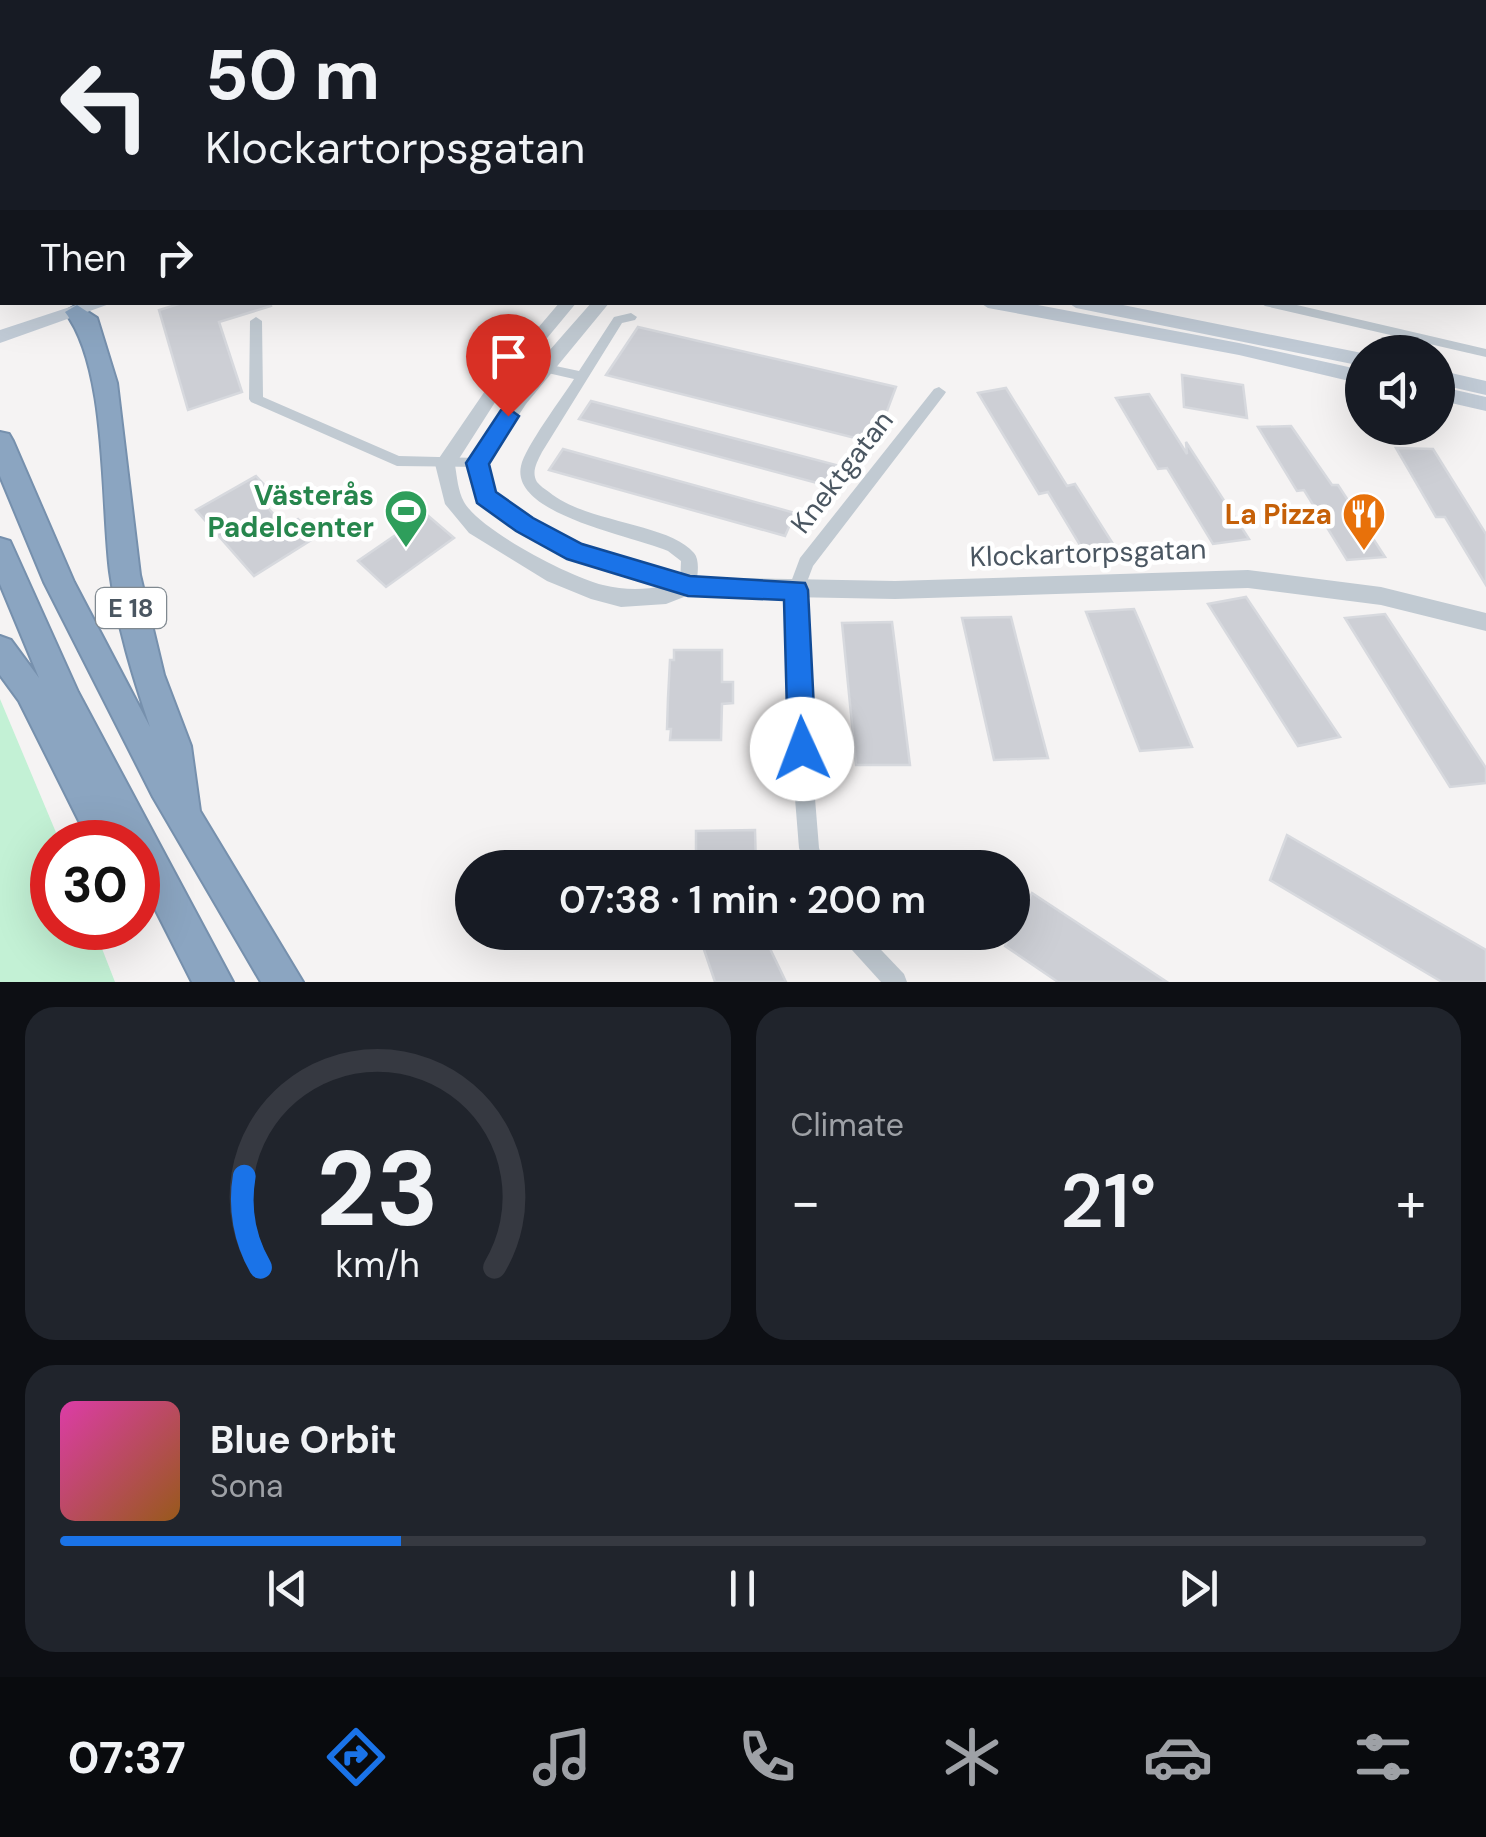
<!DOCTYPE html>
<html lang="en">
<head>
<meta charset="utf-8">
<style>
  :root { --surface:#171b24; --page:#20242c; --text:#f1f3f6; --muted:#9ea1a6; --line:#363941; --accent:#1a73e8 }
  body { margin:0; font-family:"DM Sans",sans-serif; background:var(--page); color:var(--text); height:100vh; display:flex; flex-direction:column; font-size:38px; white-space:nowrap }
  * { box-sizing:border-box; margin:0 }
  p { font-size:32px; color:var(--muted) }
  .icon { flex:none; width:55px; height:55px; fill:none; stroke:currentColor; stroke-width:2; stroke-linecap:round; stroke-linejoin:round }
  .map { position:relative; height:982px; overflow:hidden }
  .side { display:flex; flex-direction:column; gap:25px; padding:25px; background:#0d0f14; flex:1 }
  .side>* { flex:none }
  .hud { position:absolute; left:0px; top:0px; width:1488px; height:305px; box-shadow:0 10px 40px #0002; background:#171b24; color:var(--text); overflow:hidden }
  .buttons { position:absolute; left:1345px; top:335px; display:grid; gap:20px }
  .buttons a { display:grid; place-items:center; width:110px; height:110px; border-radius:50%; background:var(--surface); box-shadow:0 10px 40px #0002; font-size:50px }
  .speed { position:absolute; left:30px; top:820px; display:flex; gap:20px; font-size:50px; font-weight:700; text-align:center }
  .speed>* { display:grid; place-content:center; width:130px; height:130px; border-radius:50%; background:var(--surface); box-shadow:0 10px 40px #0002; line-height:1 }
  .speed .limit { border:15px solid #d22; background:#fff; color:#111 }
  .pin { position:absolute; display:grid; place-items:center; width:85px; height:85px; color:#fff; margin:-102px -42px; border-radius:50% 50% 50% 0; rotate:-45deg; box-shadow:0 0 10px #0007 }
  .pin .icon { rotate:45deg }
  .me { position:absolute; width:110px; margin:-55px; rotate:358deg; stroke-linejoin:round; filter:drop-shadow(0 0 8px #0008) }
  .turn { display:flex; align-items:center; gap:35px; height:210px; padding:0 40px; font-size:45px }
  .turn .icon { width:130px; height:130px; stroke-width:2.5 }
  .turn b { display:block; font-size:70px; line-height:85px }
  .then { display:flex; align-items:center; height:95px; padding:0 40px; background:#0003; gap:20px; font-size:38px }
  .big { font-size:75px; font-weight:600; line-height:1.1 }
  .side .tile { flex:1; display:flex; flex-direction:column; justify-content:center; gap:15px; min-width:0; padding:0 35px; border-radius:30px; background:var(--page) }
  .side .dial { align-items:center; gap:0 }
  .dial svg { height:260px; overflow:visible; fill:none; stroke:var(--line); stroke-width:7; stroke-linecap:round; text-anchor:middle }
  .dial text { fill:var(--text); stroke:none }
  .song { display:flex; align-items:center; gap:30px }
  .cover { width:120px; height:120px; border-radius:15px; background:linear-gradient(135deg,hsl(320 70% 55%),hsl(30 70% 35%)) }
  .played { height:10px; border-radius:5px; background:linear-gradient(90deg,var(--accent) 25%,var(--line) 25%) }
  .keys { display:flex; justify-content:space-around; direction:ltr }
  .heat { display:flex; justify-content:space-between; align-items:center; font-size:55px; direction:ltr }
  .side .tiles { flex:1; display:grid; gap:25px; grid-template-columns:1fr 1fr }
  .tile:last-child { grid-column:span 2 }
  .trip { position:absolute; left:455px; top:850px; width:575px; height:100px; border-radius:50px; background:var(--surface); box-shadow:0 10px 40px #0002; font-weight:600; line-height:100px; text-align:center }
  .tabs { display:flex; height:160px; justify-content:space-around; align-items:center; background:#090b0e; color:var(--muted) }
  .tabs .icon { width:70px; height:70px }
  .tabs .selected { color:var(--accent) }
  .tabs b { font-size:45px; color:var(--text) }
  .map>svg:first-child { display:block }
  .green { fill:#c3f1d5 }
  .building { fill:#cdcfd5; stroke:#d7d9de; stroke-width:2.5 }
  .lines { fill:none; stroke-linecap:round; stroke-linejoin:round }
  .motorway-casing { stroke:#7690ad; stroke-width:4 }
  .minor { fill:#c1cad2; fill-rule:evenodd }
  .tertiary { fill:#c1cad2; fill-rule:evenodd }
  .secondary { fill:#c1cbd6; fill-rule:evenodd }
  .motorway { fill:#8ba5c1; fill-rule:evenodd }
  .route { fill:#1a73e8; stroke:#114b97; stroke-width:2.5 }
  .labels { text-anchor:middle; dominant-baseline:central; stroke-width:9; stroke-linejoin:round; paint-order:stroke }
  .shield { fill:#fff; stroke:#808990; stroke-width:2.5 }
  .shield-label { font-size:25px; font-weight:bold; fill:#4a5661 }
  .street-label { font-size:28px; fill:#4a5661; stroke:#fff }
  .leisure-label { font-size:28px; font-weight:bold; fill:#27864d; stroke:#fff; text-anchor:end }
  .food-label { font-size:28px; font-weight:bold; fill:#c56008; stroke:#fff; text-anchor:end }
</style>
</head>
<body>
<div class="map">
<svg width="1486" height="982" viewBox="0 0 1486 982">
  <rect width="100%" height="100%" fill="#f5f3f3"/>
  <!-- green -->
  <polygon class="green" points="0,699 60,842 52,842 52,928 94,928 115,982 0,982"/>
  <!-- building -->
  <g class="building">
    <polygon points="185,302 270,302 271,306 219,322 242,392 188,410 159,310"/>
    <polygon points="638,327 896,387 875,443 606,375"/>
    <polygon points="1182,375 1243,385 1247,418 1184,407"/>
    <polygon points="1006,388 1067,486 1075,484 1113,544 1083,550 1048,492 1039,494 978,393"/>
    <polygon points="1149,394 1187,454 1186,442 1249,539 1213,544 1167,468 1158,469 1116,398"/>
    <polygon points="591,401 840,466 832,487 579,419"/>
    <polygon points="1291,426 1332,485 1338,485 1385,557 1347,560 1304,490 1297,491 1258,427"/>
    <polygon points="1396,448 1433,449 1486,534 1486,585 1445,517 1436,517"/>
    <polygon points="563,449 795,513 785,536 549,470"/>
    <polygon points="256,476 271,492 260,499 285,527 298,519 316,537 254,576 196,510"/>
    <polygon points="426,514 454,538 386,587 358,561"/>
    <polygon points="1246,597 1340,737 1298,746 1208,604"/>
    <polygon points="1134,609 1144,632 1192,747 1140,751 1086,612"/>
    <polygon points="1385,614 1486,768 1486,783 1450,787 1345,618"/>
    <polygon points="1011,617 1017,641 1048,758 994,760 962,618"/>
    <polygon points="892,622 910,765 856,765 842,623"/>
    <polygon points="674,650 722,650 722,682 733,682 733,703 722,704 721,740 670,740 671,729 667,729 668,698 670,660 674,660"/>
    <polygon points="755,830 756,868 696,868 696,831"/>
    <polygon points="1287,835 1486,950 1486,982 1442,982 1270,880"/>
    <polygon points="1032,893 1167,982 1058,982 1005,946"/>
    <polygon points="698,932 762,932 786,982 715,982"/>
  </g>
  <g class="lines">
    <!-- motorway casing -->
    <g class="motorway-casing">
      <g id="motorway">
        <path d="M77,305l20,13 20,65 23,192 24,100 27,71 9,65 103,171h-42l-108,-185 -109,-215 -44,-106v-44l9,2 4,7 61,141 76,145c-17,-50 -33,-102 -40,-155 -9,-71 -2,-204 -45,-260z"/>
        <polygon points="0,538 10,541 78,692 233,982 192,982 138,875 138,842 121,842 116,833 79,821 19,701 0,675 0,636 11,640 39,678 0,584"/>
      </g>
    </g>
    <!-- minor -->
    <g class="minor">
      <polygon points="89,0 97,0 96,2 88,2"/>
      <polygon points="297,0 308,0 305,2 295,2"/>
      <polygon points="344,0 354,0 355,2 346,2"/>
      <polygon points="488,0 499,0 496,2 486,2"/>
      <polygon points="601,0 609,0 608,2 600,2"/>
      <polygon points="815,0 824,0 822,2 814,2"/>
      <polygon points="936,0 944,0 945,2 937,2"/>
      <rect x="0" y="142" width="2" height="6"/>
      <polygon points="1259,302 1284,302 1486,349 1486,357 1265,306"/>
      <path d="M631,313l6,4 -2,3 -13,3 -80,129c-5,10 -11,20 -5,30 3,4 8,7 12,10 37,31 120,31 145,61 7,8 3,28 0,38l-6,2 -6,-2 -2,-5 1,-25 -13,-10c-31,-14 -158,-36 -147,-85 4,-19 41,-68 53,-87l-61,-14 -2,-3 2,-3 5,-1 61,13 35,-54z"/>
      <polygon points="256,317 262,321 263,397 399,456 477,458 482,459 484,463 482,467 397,466 251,402 249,399 250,321"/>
      <polygon points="939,387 946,392 944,395 813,566 804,590 814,786 819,848 826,868 806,868 799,848 794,786 788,590 800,558 934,389"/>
      <polygon points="839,932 864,932 904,974 907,982 881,982 842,939"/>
    </g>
    <!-- tertiary -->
    <g class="tertiary">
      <polygon points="1042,0 1097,0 1099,2 1045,2"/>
      <path d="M560,302h17l-78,94 -44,69c2,12 3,26 9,37 17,29 106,75 139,83 21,5 40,5 61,1l-97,-29 -35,-18 -54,-37 -11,-39c34,-59 80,-110 125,-161h18l-84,102 -39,59 7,30 53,34 34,18 108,32 206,4 353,-11 133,17 105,26v18l-105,-26 -133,-17 -353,11 -206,-4 -23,9 -45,3 -30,-8 -44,-18 -78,-48 -24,-29 -10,-40 52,-76z"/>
    </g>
    <!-- secondary -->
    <g class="secondary">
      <polygon points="85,302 115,302 0,343 0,330"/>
      <polygon points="979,302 1022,302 1239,343 1362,370 1362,384 1239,355 988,308"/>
      <polygon points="1067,302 1108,302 1362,353 1362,366 1076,308"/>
      <polygon points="1438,370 1486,381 1486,395 1438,384"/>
      <polygon points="1438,386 1486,397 1486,411 1438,400"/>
    </g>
    <!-- motorway -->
    <use href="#motorway" class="motorway"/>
  </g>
  <!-- route -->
  <polygon class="route" points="508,408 519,416 489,464 496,492 533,518 582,544 690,576 805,583 808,590 816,749 812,758 802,762 792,758 788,749 784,600 688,596 567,559 516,531 477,503 466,463 501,410"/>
  <!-- icons -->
  <defs>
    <g id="stadium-pin" transform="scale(2.25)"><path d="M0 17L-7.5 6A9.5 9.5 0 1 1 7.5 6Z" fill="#2e9e5b" stroke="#fff"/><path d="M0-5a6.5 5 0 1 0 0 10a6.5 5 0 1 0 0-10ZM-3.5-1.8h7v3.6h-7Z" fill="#fff"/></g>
    <g id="restaurant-pin" transform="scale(2.25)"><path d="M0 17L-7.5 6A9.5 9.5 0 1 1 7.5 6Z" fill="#e8710a" stroke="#fff"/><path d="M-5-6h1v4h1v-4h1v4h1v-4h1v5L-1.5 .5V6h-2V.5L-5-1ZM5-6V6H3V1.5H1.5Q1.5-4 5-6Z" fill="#fff"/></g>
  </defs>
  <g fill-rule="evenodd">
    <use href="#stadium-pin" x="406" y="511"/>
    <use href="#restaurant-pin" x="1364" y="514"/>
  </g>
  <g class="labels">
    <!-- shield labels -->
    <rect class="shield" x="96" y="588" width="70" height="40" rx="8"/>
    <g class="shield-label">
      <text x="131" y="608">E 18</text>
    </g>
    <!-- street labels -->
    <g class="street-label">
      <text transform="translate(842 472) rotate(-52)">Knektgatan</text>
      <text transform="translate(1088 553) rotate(-2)">Klockartorpsgatan</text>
    </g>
    <!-- leisure labels -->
    <g class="leisure-label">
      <text x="374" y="495">Västerås<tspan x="374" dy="32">Padelcenter</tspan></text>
    </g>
    <!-- food labels -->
    <g class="food-label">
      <text x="1332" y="514">La Pizza</text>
    </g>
  </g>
</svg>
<div class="buttons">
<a><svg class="icon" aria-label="sound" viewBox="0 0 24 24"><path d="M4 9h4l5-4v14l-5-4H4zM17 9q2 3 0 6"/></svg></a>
</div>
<div class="speed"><div class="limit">30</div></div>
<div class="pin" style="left:508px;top:416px;background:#d93025"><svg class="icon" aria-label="arrive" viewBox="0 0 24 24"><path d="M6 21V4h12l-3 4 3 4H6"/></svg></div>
<svg class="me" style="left:802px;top:749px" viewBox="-20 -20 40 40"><circle r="19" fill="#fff"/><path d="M0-13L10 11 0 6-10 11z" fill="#1a73e8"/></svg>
<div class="trip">07:38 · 1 min · 200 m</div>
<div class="hud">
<div class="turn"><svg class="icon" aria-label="left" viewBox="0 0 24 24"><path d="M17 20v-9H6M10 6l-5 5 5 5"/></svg><div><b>50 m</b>Klockartorpsgatan</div></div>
<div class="then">Then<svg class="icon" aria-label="right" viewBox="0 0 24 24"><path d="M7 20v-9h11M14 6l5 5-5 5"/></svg></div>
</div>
</div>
<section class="side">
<div class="tiles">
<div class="tile dial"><svg viewBox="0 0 100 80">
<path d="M14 69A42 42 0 1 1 86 69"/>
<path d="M14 69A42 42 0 0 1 9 41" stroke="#1a73e8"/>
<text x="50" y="56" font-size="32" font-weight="700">23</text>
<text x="50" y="72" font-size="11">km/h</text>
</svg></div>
<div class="tile"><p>Climate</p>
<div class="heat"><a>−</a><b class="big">21°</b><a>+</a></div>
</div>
<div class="tile">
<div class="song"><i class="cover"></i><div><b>Blue Orbit</b><p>Sona</p></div></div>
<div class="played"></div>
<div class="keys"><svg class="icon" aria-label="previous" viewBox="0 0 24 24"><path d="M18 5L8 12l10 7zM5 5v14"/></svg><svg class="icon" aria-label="pause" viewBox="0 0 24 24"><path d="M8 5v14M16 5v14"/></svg><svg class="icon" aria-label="next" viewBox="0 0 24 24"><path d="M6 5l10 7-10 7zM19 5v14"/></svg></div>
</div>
</div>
</section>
<nav class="tabs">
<b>07:37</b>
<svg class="icon selected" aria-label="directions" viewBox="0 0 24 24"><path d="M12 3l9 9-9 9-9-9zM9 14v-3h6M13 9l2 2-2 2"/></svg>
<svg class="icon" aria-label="music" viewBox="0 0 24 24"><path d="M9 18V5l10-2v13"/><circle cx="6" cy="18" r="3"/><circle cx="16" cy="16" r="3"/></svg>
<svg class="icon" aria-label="phone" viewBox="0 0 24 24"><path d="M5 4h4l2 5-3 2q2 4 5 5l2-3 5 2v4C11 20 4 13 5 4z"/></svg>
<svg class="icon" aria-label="climate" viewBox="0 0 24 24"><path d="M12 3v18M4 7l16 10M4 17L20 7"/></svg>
<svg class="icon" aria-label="car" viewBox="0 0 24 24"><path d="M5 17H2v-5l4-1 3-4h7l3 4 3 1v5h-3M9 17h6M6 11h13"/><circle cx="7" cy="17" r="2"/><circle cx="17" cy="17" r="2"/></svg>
<svg class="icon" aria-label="filters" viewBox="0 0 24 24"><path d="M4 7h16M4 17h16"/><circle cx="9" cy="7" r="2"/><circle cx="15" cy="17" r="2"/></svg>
</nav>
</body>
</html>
